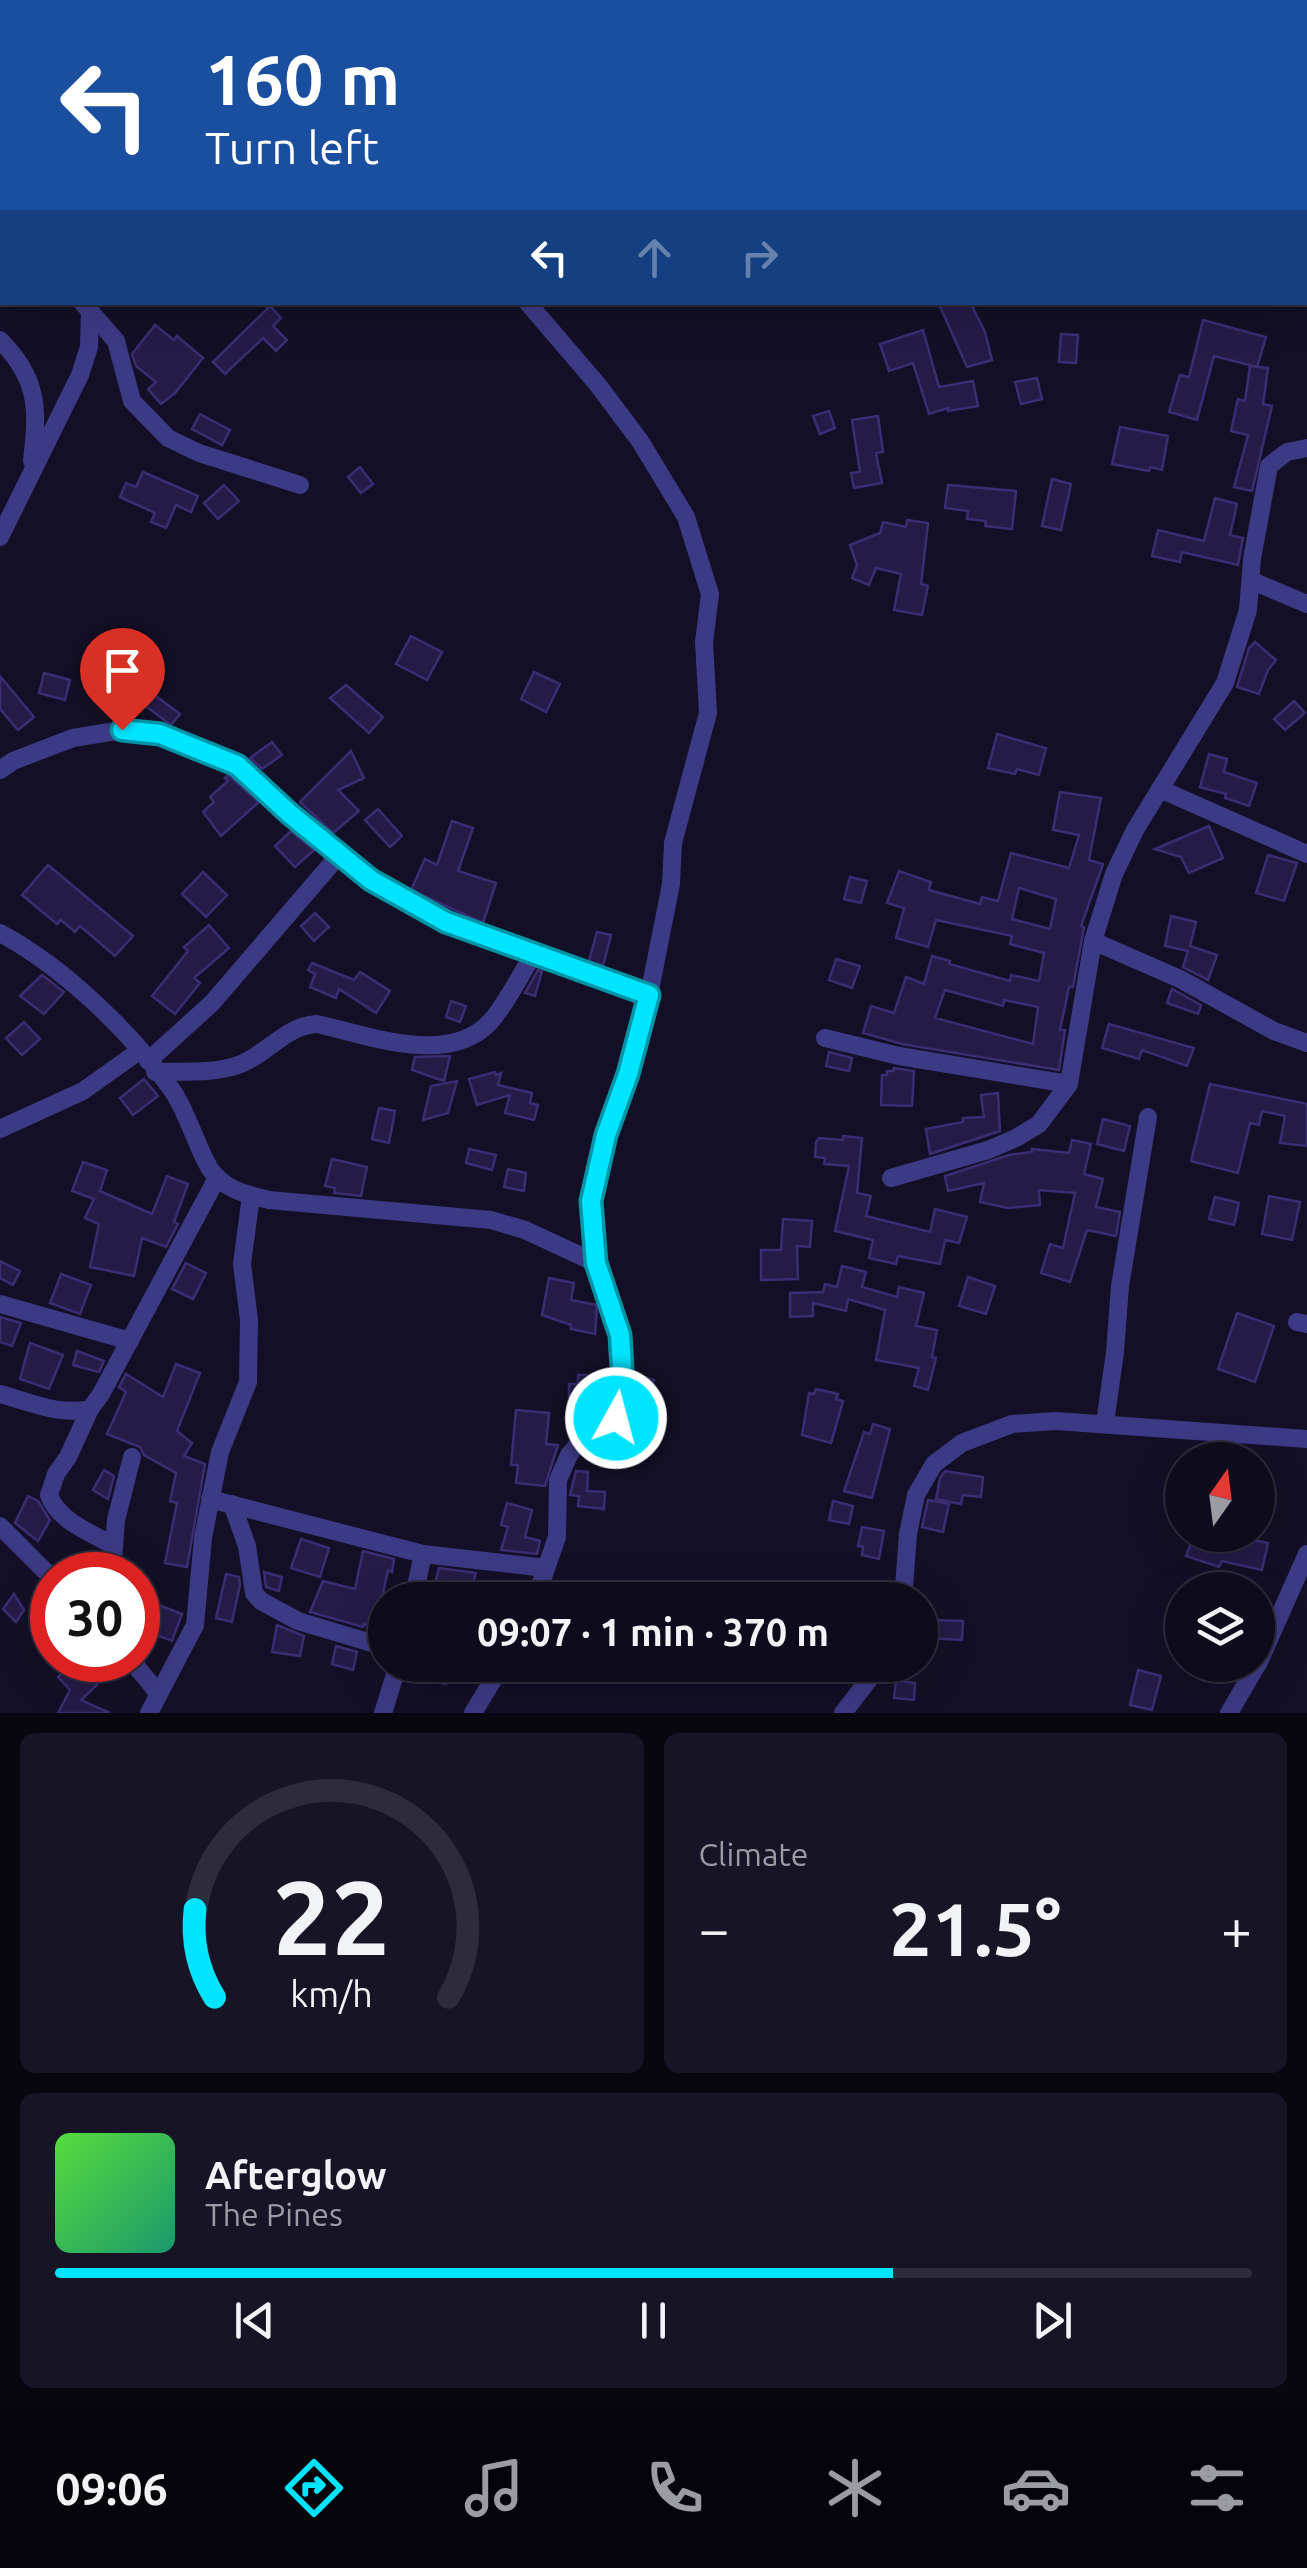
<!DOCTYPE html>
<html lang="en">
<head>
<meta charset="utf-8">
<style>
  :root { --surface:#0e0b1c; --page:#171425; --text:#f1f3f6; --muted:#9b9ba3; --line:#2e2b3b; --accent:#00e5ff }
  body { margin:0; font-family:Ubuntu,sans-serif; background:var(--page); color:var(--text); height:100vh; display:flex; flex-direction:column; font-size:38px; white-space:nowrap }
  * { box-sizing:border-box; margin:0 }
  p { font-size:32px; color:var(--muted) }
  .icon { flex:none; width:55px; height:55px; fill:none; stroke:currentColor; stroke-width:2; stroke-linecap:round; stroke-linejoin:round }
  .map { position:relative; height:1713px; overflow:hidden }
  .details { display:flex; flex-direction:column; gap:20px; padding:20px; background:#08060f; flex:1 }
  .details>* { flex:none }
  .guide { position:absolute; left:0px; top:0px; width:1308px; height:305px; box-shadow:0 10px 40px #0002,0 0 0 2px var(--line); background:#1a4fa0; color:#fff; overflow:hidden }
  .needle { width:65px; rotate:14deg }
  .controls { position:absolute; left:1165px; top:1442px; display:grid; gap:20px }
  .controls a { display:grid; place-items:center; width:110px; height:110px; border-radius:50%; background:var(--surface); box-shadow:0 10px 40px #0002,0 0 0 2px var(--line); font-size:50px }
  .speed { position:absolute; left:30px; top:1552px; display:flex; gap:20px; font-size:50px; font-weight:700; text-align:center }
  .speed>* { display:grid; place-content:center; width:130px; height:130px; border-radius:50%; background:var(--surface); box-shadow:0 10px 40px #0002,0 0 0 2px var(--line); line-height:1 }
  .speed .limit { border:15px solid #d22; background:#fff; color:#111 }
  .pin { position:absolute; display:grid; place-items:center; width:85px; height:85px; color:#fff; margin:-102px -42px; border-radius:50% 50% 50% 0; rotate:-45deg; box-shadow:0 0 10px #0007 }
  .pin .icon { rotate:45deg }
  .me { position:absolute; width:110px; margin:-55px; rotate:7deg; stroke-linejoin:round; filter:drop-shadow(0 0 8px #0008) }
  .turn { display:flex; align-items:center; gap:35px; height:210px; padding:0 40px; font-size:45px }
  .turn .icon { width:130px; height:130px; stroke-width:2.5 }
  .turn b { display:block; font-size:70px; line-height:85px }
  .lanes { display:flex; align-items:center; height:95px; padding:0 40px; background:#0003; justify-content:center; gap:50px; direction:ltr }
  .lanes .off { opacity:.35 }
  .big { font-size:75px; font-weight:700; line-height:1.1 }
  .details .tile { flex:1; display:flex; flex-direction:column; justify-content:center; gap:15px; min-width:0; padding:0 35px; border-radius:15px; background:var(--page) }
  .details .dial { align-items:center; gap:0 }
  .dial svg { height:260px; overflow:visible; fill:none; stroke:var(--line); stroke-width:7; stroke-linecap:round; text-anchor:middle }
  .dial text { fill:var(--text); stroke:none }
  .song { display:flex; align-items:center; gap:30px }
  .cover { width:120px; height:120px; border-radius:15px; background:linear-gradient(135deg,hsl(110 70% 55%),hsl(160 70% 35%)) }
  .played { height:10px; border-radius:5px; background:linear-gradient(90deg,var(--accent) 70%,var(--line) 70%) }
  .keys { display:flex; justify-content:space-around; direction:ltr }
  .heat { display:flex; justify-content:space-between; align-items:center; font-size:55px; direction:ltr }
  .details .tiles { flex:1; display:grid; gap:20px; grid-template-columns:1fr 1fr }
  .tile:last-child { grid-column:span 2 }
  .trip { position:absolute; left:368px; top:1582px; width:570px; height:100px; border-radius:50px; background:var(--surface); box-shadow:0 10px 40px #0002,0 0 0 2px var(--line); font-weight:700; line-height:100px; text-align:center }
  .menu { display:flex; height:160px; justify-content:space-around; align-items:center; background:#06040b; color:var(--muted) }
  .menu .icon { width:70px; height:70px }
  .menu .on { color:var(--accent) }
  .menu b { font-size:45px; color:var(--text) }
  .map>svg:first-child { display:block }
  .building { fill:#241b47; stroke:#3b2d73; stroke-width:2.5; fill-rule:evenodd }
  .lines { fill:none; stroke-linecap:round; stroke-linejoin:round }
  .minor { stroke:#3d3a85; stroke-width:18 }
  .route-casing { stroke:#0095a6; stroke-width:25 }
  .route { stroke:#00e5ff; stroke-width:18 }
</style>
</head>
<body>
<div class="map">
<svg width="1307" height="1713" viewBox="0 0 1307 1713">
  <rect width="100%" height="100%" fill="#130f26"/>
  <!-- building -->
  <g class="building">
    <polygon points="938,302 970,302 985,332 992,360 967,367"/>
    <polygon points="270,306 281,318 273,326 287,340 276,351 263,338 225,374 213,362"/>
    <polygon points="1203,320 1266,337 1257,367 1214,356 1197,420 1169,412 1180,375 1189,377"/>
    <polygon points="155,325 174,340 177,336 203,358 175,393 161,404 148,389 156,382 136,366 132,354"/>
    <polygon points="923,330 939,387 973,381 978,406 948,411 948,408 929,414 913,363 889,371 880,344"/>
    <polygon points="1061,334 1078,335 1076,363 1059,362"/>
    <polygon points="1250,366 1268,368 1263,404 1272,406 1252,491 1234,487 1248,435 1231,431 1238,399 1245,401"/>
    <polygon points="1037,378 1042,399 1021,404 1015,382"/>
    <polygon points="829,411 835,428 820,434 813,416"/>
    <polygon points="200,414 230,430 222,445 192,429"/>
    <polygon points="878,416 883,452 876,453 882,483 854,488 851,473 860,472 852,420"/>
    <polygon points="1120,427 1168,436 1162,470 1150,467 1149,471 1112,464"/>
    <polygon points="360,467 373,484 361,493 348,477"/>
    <polygon points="143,472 198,496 191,512 176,505 166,528 151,522 155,513 120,497 126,483 136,487"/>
    <polygon points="1052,479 1071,484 1061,530 1042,526"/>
    <polygon points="224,485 239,501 218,519 204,503"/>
    <polygon points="948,485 1016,491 1012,529 985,526 986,521 967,519 968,511 945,508"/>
    <polygon points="1215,498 1237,504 1230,535 1243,538 1238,565 1182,552 1180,562 1152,556 1158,530 1204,541"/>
    <polygon points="907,520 928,523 921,584 928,586 922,615 894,610 901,574 876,568 869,585 852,578 857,565 850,545 880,533 883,522 906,527"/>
    <polygon points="411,636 442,652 427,680 396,664"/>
    <polygon points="1255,642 1276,660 1268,670 1259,694 1237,687 1249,648"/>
    <polygon points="534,672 560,684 546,712 521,699"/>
    <polygon points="44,673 70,680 65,700 39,693"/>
    <polygon points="0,676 34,717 18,730 0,709"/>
    <polygon points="346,685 383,717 369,733 330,698"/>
    <polygon points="152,693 180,714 171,725 143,704"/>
    <polygon points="1294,701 1305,713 1285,730 1274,719"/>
    <polygon points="997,734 1046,748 1039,775 1017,769 1015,774 988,768"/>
    <polygon points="272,742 282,755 262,769 250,758"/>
    <polygon points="351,751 364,778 338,790 359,811 333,833 300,802"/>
    <polygon points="1209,754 1227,759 1224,772 1257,783 1249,806 1225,798 1226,794 1200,787"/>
    <polygon points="228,775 259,802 221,836 203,812 214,802 210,797 228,781 225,778"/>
    <path d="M1060,792l41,6 -12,62 14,4 -22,62 3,1 -11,60h-4l-9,43h5l-6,40 -157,-26 -39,-11 8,-27 23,7 12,-36 18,7 8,-28 18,5 -1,3 61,17 1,-6 28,6 5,-28 -34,-9 2,-8 -76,-16 -8,27 -32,-9 8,-30 -17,-5 12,-32 32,11 -2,8 51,14 2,-7 16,4 13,-48 58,15 10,-33 -26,-5zM1019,888l37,11 -6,30 -38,-10zM945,990l58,16 1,-6 34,7 -5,37 -98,-26z"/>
    <polygon points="378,809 402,836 390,847 365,820"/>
    <polygon points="452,821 473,828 458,871 496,883 483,923 411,890 425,859 437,865"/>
    <polygon points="1209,826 1223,858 1189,873 1181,857 1155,849"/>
    <polygon points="291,831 314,850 295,867 275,846"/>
    <polygon points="1268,855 1297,863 1284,901 1256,893"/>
    <polygon points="48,865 133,936 115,956 80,926 75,932 61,920 57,924 22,895"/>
    <polygon points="203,872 227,895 206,917 182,894"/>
    <polygon points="850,877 867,881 861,903 844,899"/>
    <polygon points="315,913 329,927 314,941 301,926"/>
    <polygon points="1171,916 1196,922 1190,946 1217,955 1208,980 1183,967 1188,951 1165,946"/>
    <polygon points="209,925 229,948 194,978 200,983 175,1014 152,996 188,951 184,947"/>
    <polygon points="597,932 611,935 603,966 589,961"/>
    <polygon points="836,959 860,966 852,988 829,980"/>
    <polygon points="312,963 354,980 360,972 390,991 376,1013 339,989 336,998 310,987 315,974 308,970"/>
    <polygon points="538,970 542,971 535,996 525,993"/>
    <polygon points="42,975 64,992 44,1014 20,996"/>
    <polygon points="1172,989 1201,1005 1198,1014 1167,1003"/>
    <polygon points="451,1001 466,1006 460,1022 446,1017"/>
    <polygon points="24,1022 40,1039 22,1055 6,1038"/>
    <polygon points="1109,1024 1194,1048 1187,1066 1142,1050 1139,1059 1102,1048"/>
    <polygon points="829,1052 852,1058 849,1071 826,1066"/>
    <polygon points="450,1056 444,1081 412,1070 415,1057"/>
    <polygon points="894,1068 914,1071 912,1106 881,1105 882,1075 887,1075 887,1071 893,1071"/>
    <polygon points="495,1072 496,1075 501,1073 498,1085 532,1093 530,1103 538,1105 534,1120 505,1113 510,1095 477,1105 469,1079"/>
    <polygon points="144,1079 158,1096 133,1115 120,1098"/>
    <polygon points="457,1081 448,1113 423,1120 431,1086"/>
    <polygon points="1210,1084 1307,1104 1307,1146 1280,1143 1285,1116 1262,1111 1259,1125 1250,1123 1238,1173 1191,1161"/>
    <polygon points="998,1093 1000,1131 930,1154 926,1129 963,1122 963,1118 984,1117 981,1095"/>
    <polygon points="379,1108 395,1111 389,1143 372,1139"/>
    <polygon points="1103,1119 1130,1126 1124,1151 1097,1144"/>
    <polygon points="843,1136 862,1138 857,1193 871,1196 866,1216 930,1232 935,1209 967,1217 959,1243 945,1240 940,1264 898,1256 896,1264 869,1258 873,1240 835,1231 849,1166 824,1164 825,1158 815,1157 816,1142 819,1138 843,1140"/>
    <polygon points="1072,1140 1091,1144 1084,1174 1103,1179 1096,1207 1120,1212 1116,1236 1087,1230 1070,1282 1041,1273 1050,1244 1063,1248 1075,1193 1039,1190 1040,1205 1008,1208 980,1202 984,1183 948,1191 945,1176 1009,1155 1032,1152 1032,1149 1069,1153"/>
    <polygon points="469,1149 496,1155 492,1170 466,1163"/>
    <polygon points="332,1159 367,1167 361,1196 334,1193 335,1188 325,1186"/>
    <polygon points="83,1162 107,1170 100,1191 152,1214 167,1176 188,1184 174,1222 178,1224 166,1247 142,1238 134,1276 90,1267 99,1224 85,1218 94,1199 72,1191"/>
    <polygon points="508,1169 526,1173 524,1191 504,1187"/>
    <polygon points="1269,1196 1300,1202 1292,1240 1262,1234"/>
    <polygon points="1215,1197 1239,1203 1234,1225 1209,1219"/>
    <polygon points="783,1219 812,1221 810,1247 797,1246 798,1279 761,1280 761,1250 781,1250"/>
    <polygon points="0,1261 20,1271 13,1285 0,1278"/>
    <polygon points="186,1263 206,1273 193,1299 172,1289"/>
    <polygon points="842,1266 866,1272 862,1287 897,1297 899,1287 924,1293 916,1326 937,1330 932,1357 936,1358 928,1390 914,1386 919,1368 876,1360 885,1310 848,1299 846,1311 813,1303 813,1316 790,1317 790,1293 823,1292 825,1284 837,1287"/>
    <polygon points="61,1274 91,1285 80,1314 50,1303"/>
    <polygon points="968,1277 995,1286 986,1314 959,1306"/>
    <polygon points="549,1278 574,1283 571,1300 597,1305 595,1334 571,1329 571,1325 542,1315"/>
    <polygon points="1237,1313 1274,1326 1255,1382 1218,1369"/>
    <polygon points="0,1317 21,1323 12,1346 0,1342"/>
    <polygon points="30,1343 63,1355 49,1389 20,1379"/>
    <polygon points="77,1351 104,1361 99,1372 73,1365"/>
    <polygon points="176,1364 200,1373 177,1431 192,1443 184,1456 205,1464 187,1567 165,1563 177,1503 170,1501 176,1473 144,1455 140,1447 107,1434 126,1392 119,1387 126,1374 163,1397"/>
    <polygon points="578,1375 610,1375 605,1408 569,1408 569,1384 578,1384"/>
    <polygon points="635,1375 654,1380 644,1418 630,1414"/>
    <polygon points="816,1389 838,1394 836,1399 843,1401 831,1443 802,1435 809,1393 814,1394"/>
    <polygon points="516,1410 549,1413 546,1444 558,1445 545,1486 516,1483 518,1465 511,1465"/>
    <polygon points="873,1424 890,1429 872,1498 844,1491 864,1432 870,1434"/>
    <polygon points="104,1470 114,1476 108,1499 93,1490"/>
    <polygon points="576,1471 588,1472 587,1491 605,1492 604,1509 578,1506 579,1496 570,1495"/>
    <polygon points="945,1471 983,1477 981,1497 963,1495 961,1504 936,1499 940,1478"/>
    <polygon points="28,1496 38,1501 50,1520 38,1541 15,1523"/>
    <polygon points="928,1500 949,1504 943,1532 922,1527"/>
    <polygon points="833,1501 853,1506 849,1524 829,1520"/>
    <polygon points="507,1503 532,1510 525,1537 540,1541 537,1554 501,1550 508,1527 501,1525"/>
    <polygon points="862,1527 884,1531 879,1559 862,1555 863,1547 858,1546"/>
    <polygon points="1194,1535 1229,1535 1268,1543 1262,1570 1222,1561 1219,1567 1186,1556"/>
    <polygon points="301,1539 329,1548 320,1577 291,1568"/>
    <polygon points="363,1551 394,1559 392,1572 388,1570 379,1612 385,1615 385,1633 364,1624 363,1627 310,1612 323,1581 355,1589"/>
    <polygon points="439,1568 476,1573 468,1600 451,1600 432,1594"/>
    <polygon points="264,1572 282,1577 279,1591 266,1587"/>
    <polygon points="226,1574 239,1577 240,1585 232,1622 216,1618"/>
    <polygon points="14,1594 24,1610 16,1622 3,1609"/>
    <polygon points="138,1597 182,1614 172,1641 138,1628"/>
    <polygon points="930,1620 963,1621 962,1640 929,1638"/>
    <polygon points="277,1625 304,1636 300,1656 272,1652"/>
    <polygon points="336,1646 357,1652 353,1670 332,1664"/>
    <polygon points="76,1660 91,1660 102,1672 93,1680 97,1685 81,1700 110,1713 58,1713 70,1690 58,1677"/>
    <polygon points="410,1665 450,1665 446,1684 408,1674"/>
    <polygon points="1138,1670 1161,1676 1152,1710 1130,1705"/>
    <polygon points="896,1680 915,1683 914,1700 894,1698"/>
  </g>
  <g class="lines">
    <!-- minor -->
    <g class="minor">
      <polyline points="212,0 217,2"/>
      <polyline points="1190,0 1198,2"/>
      <polyline points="1256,2 1257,0"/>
      <polyline points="1305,24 1307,25"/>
      <polyline points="1305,191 1307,191"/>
      <polyline points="0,223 2,224"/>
      <polyline points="82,302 116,341 132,401 168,438 199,453 300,485"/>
      <polyline points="527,302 598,385 640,441 686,517 710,594 704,642 708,713 673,843 671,884 649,995 628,1074 606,1135 591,1201 596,1263 620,1335 623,1385 616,1418 585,1436 569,1455 558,1480 557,1537 535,1600"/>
      <path d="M0,340c39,39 38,69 32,121"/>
      <polyline points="0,537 80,375 89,347 90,310"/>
      <polyline points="1252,581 1307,604"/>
      <polyline points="0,770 13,761 73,738 122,730 161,734 226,759 245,770 290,814 371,880 416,907 447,922 533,955 649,995"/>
      <polyline points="1160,789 1307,854"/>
      <path d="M0,933c63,34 133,100 174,160 15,24 22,52 36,76 15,21 35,25 59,31l222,20 34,10 71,33"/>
      <polyline points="1093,941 1180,979 1274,1031 1307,1043"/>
      <polyline points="825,1038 899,1056 1069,1084"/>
      <polyline points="148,1061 212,1003 339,855"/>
      <path d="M155,1072c27,-1 61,2 86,-8 27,-11 46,-39 76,-40 50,11 131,43 173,-2 17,-19 29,-45 43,-67"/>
      <polyline points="0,1129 83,1091 139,1051"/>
      <polyline points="891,1178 988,1150 1016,1138 1039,1124 1069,1084 1093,941 1114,874 1135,830 1225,683 1248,610 1252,559 1269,466 1287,452 1307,448"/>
      <polyline points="0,1304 130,1341"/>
      <polyline points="1297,1322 1307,1324"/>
      <path d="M0,1394c30,8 59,22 90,15l11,-15 116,-216"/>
      <path d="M90,1409l-22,48 -12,17 -7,21c8,25 43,39 64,50"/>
      <polyline points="1105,1423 1115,1352 1120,1286 1148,1117"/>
      <polyline points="210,1499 423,1554 546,1568"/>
      <polyline points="232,1504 247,1546 254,1593 261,1601 298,1621 385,1647"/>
      <polyline points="0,1526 52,1578"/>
      <polyline points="112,1575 116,1520 132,1457"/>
      <polyline points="413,1600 423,1554"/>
      <polyline points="903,1600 908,1534 916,1495 934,1464 962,1443 1012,1424 1056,1421 1307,1439"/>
      <polyline points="131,1660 159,1694"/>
      <polyline points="1258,1664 1307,1554"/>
      <polyline points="149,1713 195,1625 203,1538 220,1452 248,1382 249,1320 242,1264 251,1196"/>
      <polyline points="383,1713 398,1665"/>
      <polyline points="473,1713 502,1665"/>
      <polyline points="843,1713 880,1665"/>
      <polyline points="1229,1713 1257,1665"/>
    </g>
  </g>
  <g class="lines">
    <!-- route casing -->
    <g class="route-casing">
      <polyline id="route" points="122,730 160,734 237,765 290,814 371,880 446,922 649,995 628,1074 606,1135 591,1201 596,1263 620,1335 623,1385 616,1418"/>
    </g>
    <!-- route -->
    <use href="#route" class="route"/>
  </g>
</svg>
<div class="controls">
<a><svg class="needle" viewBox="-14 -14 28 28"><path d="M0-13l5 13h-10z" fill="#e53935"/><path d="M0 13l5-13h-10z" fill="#9b9ba3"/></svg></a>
<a><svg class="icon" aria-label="layers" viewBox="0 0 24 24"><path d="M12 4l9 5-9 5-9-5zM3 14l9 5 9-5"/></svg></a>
</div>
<div class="speed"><div class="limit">30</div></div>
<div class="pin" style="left:122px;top:730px;background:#d93025"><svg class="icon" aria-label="arrive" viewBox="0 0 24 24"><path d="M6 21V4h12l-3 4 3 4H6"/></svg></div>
<svg class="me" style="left:616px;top:1418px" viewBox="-20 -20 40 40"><circle r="17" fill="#00e5ff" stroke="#fff" stroke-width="3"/><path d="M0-11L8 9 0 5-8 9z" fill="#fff"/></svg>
<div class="trip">09:07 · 1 min · 370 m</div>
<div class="guide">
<div class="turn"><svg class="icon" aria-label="left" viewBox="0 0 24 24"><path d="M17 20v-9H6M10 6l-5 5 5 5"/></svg><div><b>160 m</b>Turn left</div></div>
<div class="lanes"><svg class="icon" aria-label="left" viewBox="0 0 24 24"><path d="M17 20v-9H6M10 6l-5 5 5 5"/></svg><svg class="icon off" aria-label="ahead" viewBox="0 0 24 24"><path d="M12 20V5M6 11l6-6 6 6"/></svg><svg class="icon off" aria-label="right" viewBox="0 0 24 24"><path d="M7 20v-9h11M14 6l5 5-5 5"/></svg></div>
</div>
</div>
<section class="details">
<div class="tiles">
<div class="tile dial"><svg viewBox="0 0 100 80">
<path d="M14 69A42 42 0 1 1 86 69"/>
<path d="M14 69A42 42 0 0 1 8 42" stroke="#00e5ff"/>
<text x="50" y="56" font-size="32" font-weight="700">22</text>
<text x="50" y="72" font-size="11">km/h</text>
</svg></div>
<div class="tile"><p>Climate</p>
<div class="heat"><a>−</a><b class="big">21.5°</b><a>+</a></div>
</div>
<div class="tile">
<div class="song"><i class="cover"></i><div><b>Afterglow</b><p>The Pines</p></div></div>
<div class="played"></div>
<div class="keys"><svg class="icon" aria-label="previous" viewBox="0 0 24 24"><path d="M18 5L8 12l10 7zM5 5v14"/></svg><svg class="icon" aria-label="pause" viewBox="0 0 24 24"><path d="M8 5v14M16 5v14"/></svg><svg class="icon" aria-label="next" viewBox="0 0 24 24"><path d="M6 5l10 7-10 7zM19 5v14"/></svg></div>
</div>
</div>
</section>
<nav class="menu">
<b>09:06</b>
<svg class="icon on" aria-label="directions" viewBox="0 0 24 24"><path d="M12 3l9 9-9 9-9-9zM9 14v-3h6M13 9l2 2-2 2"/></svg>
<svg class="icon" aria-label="music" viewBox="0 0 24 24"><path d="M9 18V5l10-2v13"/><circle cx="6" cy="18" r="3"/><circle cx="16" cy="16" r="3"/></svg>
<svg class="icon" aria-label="phone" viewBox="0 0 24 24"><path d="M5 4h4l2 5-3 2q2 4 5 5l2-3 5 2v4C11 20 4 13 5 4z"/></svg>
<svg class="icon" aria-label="climate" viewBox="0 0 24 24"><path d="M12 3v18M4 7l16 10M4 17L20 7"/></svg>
<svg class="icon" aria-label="car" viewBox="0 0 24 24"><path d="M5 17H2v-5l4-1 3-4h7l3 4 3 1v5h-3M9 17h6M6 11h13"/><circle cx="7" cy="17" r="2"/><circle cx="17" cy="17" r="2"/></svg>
<svg class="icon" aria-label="filters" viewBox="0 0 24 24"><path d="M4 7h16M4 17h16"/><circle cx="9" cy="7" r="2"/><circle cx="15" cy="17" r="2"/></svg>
</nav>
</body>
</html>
